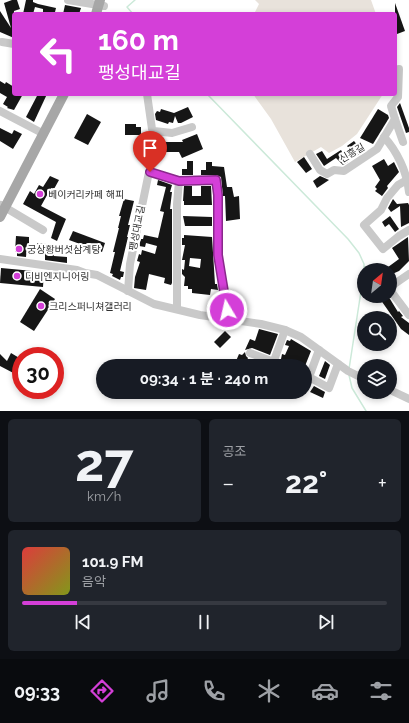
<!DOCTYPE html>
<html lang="ko">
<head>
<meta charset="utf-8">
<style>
  :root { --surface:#171b24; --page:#20242c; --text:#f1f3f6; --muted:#9ea1a6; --line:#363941; --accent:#d43fd8 }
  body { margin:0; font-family:Raleway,"Noto Sans KR",sans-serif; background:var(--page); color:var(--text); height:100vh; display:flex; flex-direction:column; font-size:15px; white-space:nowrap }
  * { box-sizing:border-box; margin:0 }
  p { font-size:13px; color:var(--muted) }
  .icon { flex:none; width:22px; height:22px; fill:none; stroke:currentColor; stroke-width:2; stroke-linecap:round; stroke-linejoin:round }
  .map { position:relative; height:411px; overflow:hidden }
  .sheet { display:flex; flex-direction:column; gap:8px; padding:8px; background:#0d0f14; flex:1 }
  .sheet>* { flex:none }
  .top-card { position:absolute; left:12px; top:12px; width:385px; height:84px; border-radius:4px; box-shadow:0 2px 6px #0003; background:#d43fd8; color:#fff; overflow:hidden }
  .needle { width:26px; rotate:29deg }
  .fabs { position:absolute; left:357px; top:263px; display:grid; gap:8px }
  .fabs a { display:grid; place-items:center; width:40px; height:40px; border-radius:50%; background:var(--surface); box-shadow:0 2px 6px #0003; font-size:20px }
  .speed { position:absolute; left:12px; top:347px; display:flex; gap:8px; font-size:20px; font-weight:700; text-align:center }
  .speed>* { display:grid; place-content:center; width:52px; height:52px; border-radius:50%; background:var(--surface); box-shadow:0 2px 6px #0003; line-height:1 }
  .speed .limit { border:6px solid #d22; background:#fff; color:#111 }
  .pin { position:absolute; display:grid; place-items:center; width:34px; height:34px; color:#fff; margin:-41px -17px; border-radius:50% 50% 50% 0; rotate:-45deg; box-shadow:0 0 4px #0007 }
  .pin .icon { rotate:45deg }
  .me { position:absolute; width:44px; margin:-22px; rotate:351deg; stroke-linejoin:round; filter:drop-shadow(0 0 3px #0008) }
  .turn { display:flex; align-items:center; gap:14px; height:84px; padding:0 20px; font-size:18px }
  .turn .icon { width:52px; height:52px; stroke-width:2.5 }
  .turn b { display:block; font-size:28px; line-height:34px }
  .big { font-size:30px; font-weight:700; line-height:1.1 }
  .sheet .tile { flex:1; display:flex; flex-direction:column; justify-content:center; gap:6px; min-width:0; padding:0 14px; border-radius:6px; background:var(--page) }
  .sheet .dial { align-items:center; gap:0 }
  .dial b { font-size:52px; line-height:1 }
  .song { display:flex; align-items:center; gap:12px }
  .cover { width:48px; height:48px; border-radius:6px; background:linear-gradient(135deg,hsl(0 70% 55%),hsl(70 70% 35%)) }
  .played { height:4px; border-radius:2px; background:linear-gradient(90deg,var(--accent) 15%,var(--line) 15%) }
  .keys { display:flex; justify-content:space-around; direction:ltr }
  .heat { display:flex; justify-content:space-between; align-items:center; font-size:22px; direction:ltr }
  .sheet .tiles { flex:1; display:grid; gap:8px; grid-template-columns:1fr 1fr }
  .tile:last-child { grid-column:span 2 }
  .trip { position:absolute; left:96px; top:359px; width:216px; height:40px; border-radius:20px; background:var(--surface); box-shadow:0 2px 6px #0003; font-weight:700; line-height:40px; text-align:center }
  .dock { display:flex; height:64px; justify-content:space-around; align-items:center; background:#090b0e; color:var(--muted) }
  .dock .icon { width:28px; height:28px }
  .dock .selected { color:var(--accent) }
  .dock b { font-size:18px; color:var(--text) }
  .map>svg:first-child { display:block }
  .green { fill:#e8e2db }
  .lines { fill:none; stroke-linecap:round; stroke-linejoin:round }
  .stream { stroke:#cce9d9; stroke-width:1.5 }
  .building { fill:#161616; fill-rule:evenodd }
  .minor { stroke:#c9c9c9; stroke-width:8 }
  .major { stroke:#a7a7a7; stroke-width:10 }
  .route-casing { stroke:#8a298c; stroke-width:10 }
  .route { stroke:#d43fd8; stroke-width:7 }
  .poi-dot { fill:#d43fd8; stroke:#fff; stroke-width:1.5 }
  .labels { text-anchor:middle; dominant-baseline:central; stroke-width:4; stroke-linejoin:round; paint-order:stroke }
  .street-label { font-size:10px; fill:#2f2f2f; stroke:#fff }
  .poi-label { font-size:10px; fill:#2f2f2f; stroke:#fff; text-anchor:start }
</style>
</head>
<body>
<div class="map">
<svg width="409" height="411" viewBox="0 0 409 411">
  <rect width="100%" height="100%" fill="#fff"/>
  <!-- green -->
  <g class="green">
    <polygon points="255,0 371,0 376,14 254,14 259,4"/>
    <polygon points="253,94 383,94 357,134 342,146 329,153 321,147 295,162 271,119"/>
  </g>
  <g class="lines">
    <!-- stream -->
    <g class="stream">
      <polyline points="133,14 127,7 135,0"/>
      <polyline points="207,94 348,239 359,253 364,264 364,272 349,369"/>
      <polyline points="349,375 352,388 366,411"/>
    </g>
  </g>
  <!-- building -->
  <g class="building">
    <polygon points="12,0 17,0 20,9 14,11 14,38 0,32 0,11 11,28 4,3"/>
    <polygon points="26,0 33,0 33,2 38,4 56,8 55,12 53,12 53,14 43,14 43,9 35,7 33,14 23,14"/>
    <polygon points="395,3 405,31 397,34 395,29"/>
    <polygon points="65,5 81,8 79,14 63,14"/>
    <polygon points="0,81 5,84 6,82 14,87 14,94 23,94 14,110 7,108 8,107 3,104 7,97 0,93"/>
    <polygon points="38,94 47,94 34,122 26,117"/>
    <polygon points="400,103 409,128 409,132 406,133 397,107"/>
    <polygon points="188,107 193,117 181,123 178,123 175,116 173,123 169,122 168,124 156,120 155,114 157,111 160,112 161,109 174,113"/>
    <polygon points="378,109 388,115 389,118 373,144 360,138"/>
    <polygon points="87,114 101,122 88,145 74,138"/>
    <polygon points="125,124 136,124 136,127 141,127 141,135 125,135"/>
    <polygon points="0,128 12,134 14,130 22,134 13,149 0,141"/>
    <polygon points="197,134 203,149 182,158 179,152 166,152 163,156 146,147 152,136 164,138 161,142 183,142 182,140"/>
    <polygon points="354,141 363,152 356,156 347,146"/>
    <polygon points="341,150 348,162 343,165 336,158 324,166 316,154 322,151 327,159"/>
    <polygon points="304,157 312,169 306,173 297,162"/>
    <polygon points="384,159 388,166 394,162 399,172 387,186 388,188 382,196 375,191 377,189 375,187 380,180 372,166"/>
    <polygon points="187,161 193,161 193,175 182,175 182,169 187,169"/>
    <polygon points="206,162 212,162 212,166 224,167 227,187 232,187 234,197 239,196 240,219 226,221 225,196 223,196 221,177 216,175 201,175 201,170 206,170"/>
    <polygon points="50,176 59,180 54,189 51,188 41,206 66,219 57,241 51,238 56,222 23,204 30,191 34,194 39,185 43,187"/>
    <polygon points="320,176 329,180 317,188 313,181"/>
    <polygon points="158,180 172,185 170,192 172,192 170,209 172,209 172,283 171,285 164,283 165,278 149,274 146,290 134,288 135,277 140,262 137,261 139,254 141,255 142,250 155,254 157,246 146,243 145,247 139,246 141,239 143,239 144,235 158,238 164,212 160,211 166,187 157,185"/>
    <polygon points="184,186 192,186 192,196 201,196 201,186 211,186 212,205 184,205 184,201 183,201"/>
    <polygon points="124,199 134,201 128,225 130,225 127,237 128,237 120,271 124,272 123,277 121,277 120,280 112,276 113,274 110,273 115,252 113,252 119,228 118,228 121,216 119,216"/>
    <polygon points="393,199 397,204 408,203 409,205 409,223 401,227 400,206 391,212 388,208"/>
    <polygon points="183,216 212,217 212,226 185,226"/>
    <polygon points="390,216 399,229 395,232 389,224 385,227 382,222"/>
    <polygon points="73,231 105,243 102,252 69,240"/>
    <path d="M184,235l28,2 3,47h2l1,6 -7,-1 -1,6 -18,-2v-4h-4v-3h-4l1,-9 -3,-3v-5l2,1 1,-10h-3l3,-15h-3v-7h2zM190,258l11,1 -1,9 -11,-2z"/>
    <polygon points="16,236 29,237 29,246 27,245 26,257 17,256 17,252 15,252"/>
    <polygon points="408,237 409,261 399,271 390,275 390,270 384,270 399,259 392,248"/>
    <polygon points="37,243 46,244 46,252 37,252"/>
    <polygon points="45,253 54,253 54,256 67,257 67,263 45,260"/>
    <polygon points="1,268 44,272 43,287 0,283"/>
    <polygon points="40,289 55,299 34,331 20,322"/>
    <polygon points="378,296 387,296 390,299 398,312 399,311 403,316 401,317 409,323 409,335 401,329"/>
    <polygon points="212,300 220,300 221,312 213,311"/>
    <polygon points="259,329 278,334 270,355 252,348 245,350 250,339 255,341"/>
    <polygon points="225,331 231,337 220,348 214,342"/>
    <polygon points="291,339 311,351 305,366 296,366 281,359 282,354 285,355 289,346 285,345 287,340 290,341"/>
    <polygon points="245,352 246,356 248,358 245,365 236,361 239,354 242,355"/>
    <polygon points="11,353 21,359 21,377 0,366 0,354 7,361"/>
    <polygon points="325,361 330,365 325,379 319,376"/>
    <polygon points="314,386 325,392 323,398 310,392"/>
  </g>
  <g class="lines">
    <!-- minor -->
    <g class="minor">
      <polyline points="68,0 104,6"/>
      <polyline points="2,42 14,44"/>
      <polyline points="147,94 152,129 154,131 172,133 192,127"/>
      <polyline points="0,111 44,134"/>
      <polyline points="395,119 391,106 398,97 399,69"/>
      <path d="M384,137c13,14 23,35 25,55"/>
      <polyline points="310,154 320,170 327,174 334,170 344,171 377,149 395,119 403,142"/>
      <polyline points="407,180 398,185 387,198 381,210 364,225 383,249 399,236 409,230"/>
      <polyline points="1,205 43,230"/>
      <polyline points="0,259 77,270 85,273 97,275 154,304 200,315 261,324 285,330 301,337 348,371 364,379"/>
      <polyline points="390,287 409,274"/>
      <polyline points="390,290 409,315"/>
      <path d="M128,291l2,-27 19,-92 30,9 37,-1c4,25 0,50 2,75 2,22 10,43 8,65"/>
      <polyline points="177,309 177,204 179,181"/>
      <polyline points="319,350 309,377 329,388 338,364"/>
      <polyline points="250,353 274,362"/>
      <polyline points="272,366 285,330"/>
      <polyline points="390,390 409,399"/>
    </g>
    <!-- major -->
    <g class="major">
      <polyline points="96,14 100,0"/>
      <polyline points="0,217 64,94"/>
    </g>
  </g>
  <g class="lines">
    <!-- route casing -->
    <g class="route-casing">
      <polyline id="route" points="150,172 179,181 216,180 218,195 218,255 227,310"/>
    </g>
    <!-- route -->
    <use href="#route" class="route"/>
  </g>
  <!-- markers -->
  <g class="poi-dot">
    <circle cx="40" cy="194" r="4"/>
    <circle cx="19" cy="249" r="4"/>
    <circle cx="17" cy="276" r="4"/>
    <circle cx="41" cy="306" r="4"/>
  </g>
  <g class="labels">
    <!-- street labels -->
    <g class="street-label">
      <text transform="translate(352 153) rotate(-31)">신흥길</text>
      <text transform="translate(137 228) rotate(-79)">팽성대교길</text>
    </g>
    <!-- poi labels -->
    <g class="poi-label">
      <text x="48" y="194">베이커리카페 해피</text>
      <text x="27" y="249">궁상황버섯삼계탕</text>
      <text x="25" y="276">디비엔지니어링</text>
      <text x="49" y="306">크리스퍼니쳐갤러리</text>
    </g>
  </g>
</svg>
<div class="fabs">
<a><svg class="needle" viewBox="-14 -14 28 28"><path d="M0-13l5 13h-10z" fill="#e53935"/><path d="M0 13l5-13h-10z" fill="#9ea1a6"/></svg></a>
<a><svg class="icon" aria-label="search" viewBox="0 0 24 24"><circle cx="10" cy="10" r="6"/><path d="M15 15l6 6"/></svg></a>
<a><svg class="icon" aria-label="layers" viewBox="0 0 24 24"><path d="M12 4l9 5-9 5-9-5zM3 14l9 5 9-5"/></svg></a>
</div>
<div class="speed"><div class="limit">30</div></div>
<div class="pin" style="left:150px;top:172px;background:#d93025"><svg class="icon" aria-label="arrive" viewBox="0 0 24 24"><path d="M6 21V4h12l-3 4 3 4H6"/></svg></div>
<svg class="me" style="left:227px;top:310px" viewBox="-20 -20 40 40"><circle r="17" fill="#d43fd8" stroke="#fff" stroke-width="3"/><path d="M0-11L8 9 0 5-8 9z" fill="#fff"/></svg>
<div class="trip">09:34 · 1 분 · 240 m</div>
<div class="top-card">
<div class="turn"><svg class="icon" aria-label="left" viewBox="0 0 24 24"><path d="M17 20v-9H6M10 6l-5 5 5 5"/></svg><div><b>160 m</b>팽성대교길</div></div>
</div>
</div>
<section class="sheet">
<div class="tiles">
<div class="tile dial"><b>27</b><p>km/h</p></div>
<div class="tile"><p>공조</p>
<div class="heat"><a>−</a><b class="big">22°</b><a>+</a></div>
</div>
<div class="tile">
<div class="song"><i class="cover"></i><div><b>101.9 FM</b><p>음악</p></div></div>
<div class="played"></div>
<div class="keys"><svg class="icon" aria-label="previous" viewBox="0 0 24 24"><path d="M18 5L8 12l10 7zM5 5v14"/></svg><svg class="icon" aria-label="pause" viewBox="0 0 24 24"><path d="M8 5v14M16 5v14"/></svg><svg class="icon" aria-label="next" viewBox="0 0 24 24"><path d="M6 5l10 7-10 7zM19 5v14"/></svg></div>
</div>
</div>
</section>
<nav class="dock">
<b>09:33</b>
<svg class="icon selected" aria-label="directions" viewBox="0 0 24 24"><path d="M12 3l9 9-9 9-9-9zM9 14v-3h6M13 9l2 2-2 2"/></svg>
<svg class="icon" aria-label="music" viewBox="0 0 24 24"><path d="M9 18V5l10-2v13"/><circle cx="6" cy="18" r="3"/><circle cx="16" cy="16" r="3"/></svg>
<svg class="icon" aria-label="phone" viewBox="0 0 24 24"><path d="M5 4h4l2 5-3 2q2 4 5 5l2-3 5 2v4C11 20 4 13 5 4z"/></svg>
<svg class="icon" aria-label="climate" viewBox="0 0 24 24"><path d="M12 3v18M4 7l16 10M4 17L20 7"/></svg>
<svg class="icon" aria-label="car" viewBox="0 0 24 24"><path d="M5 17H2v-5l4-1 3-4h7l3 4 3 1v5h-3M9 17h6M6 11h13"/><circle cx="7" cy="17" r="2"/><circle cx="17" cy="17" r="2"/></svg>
<svg class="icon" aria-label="filters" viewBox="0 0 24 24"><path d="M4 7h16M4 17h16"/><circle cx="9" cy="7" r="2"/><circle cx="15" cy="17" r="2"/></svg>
</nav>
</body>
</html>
